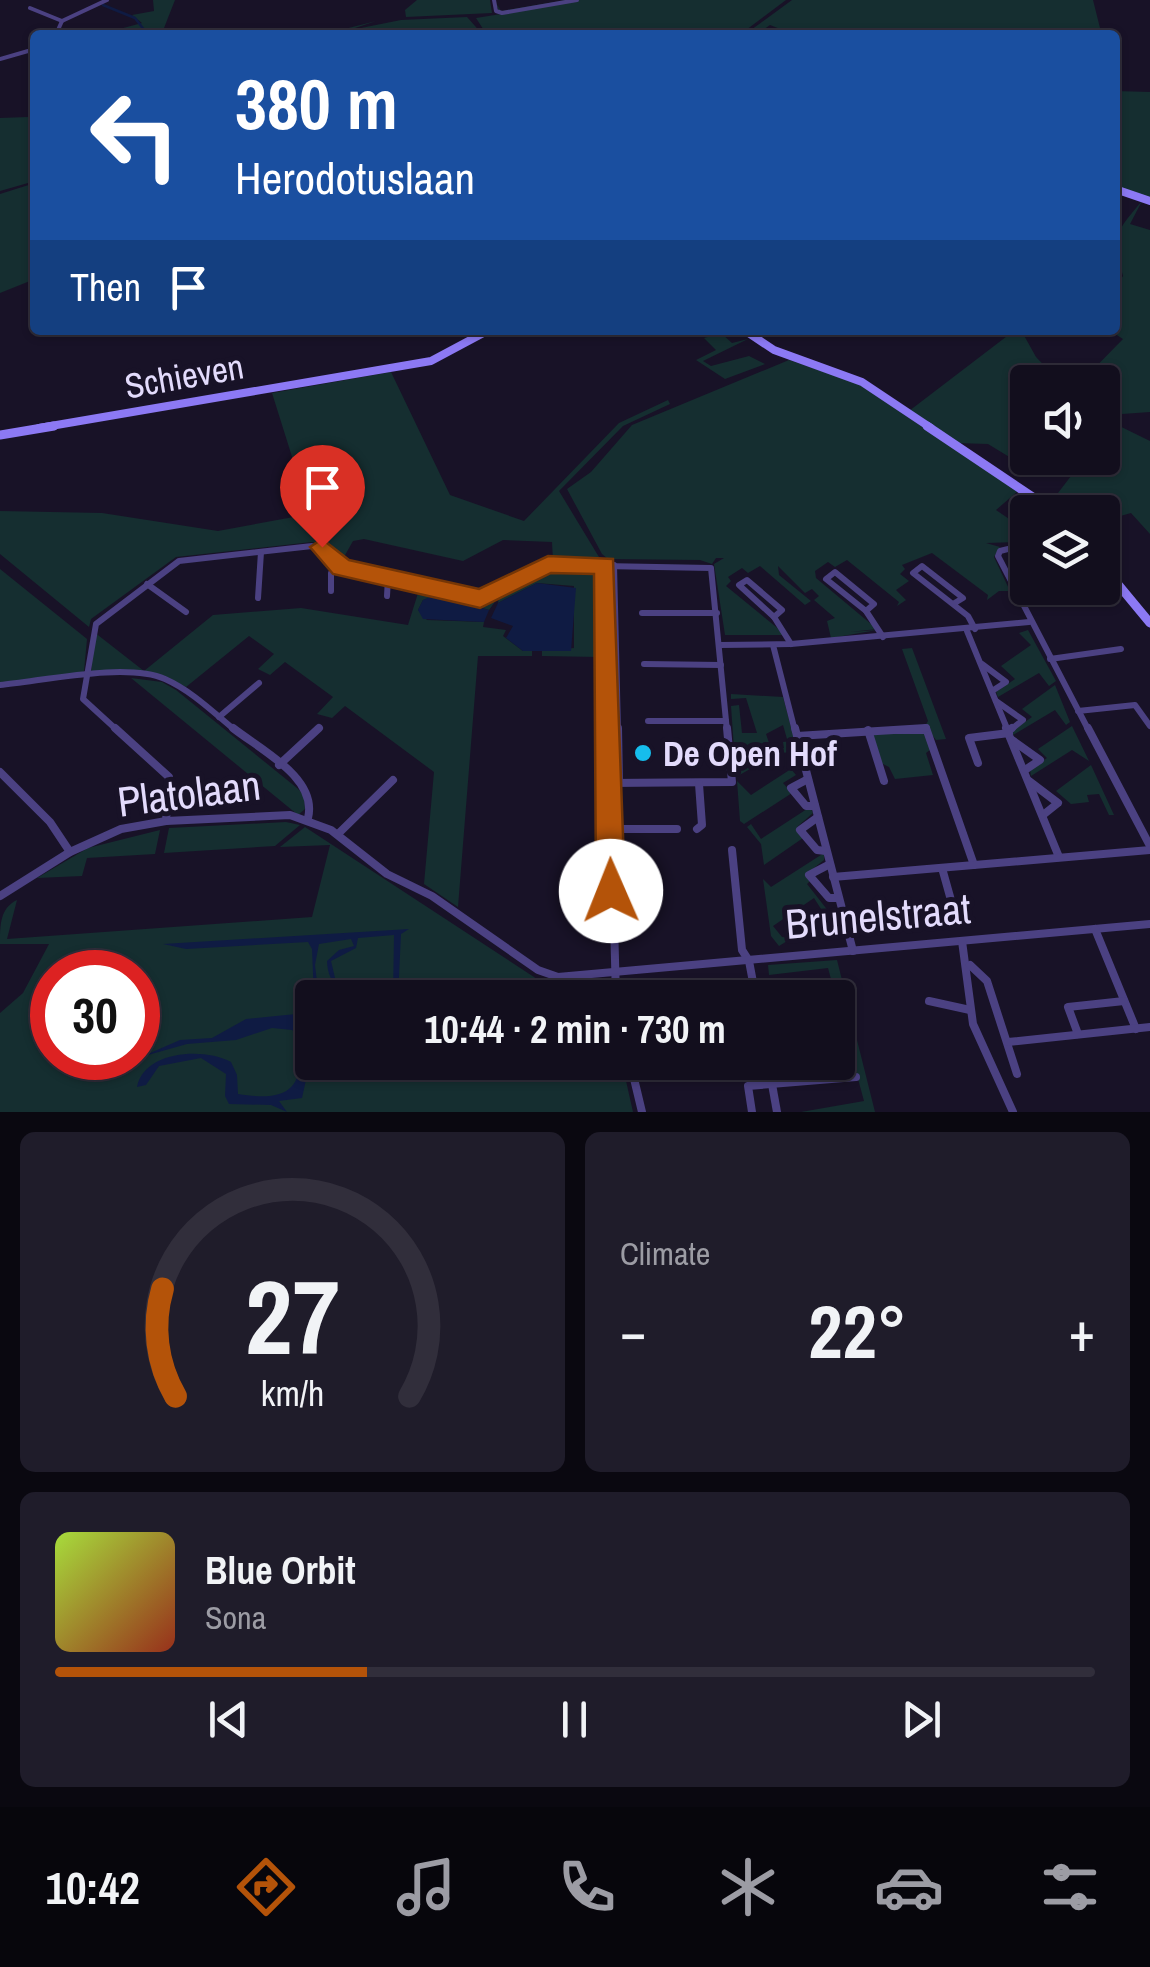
<!DOCTYPE html>
<html lang="en">
<head>
<meta charset="utf-8">
<style>
  :root { --surface:#120e1d; --page:#1f1c2a; --text:#f1f3f6; --muted:#9c9ca4; --line:#312e3b; --accent:#b45309 }
  body { margin:0; font-family:"Archivo Narrow",sans-serif; background:var(--page); color:var(--text); height:100vh; display:flex; flex-direction:column; font-size:38px; white-space:nowrap }
  * { box-sizing:border-box; margin:0 }
  p { font-size:32px; color:var(--muted) }
  .icon { flex:none; width:55px; height:55px; fill:none; stroke:currentColor; stroke-width:2; stroke-linecap:round; stroke-linejoin:round }
  .map { position:relative; height:1112px; overflow:hidden }
  .sheet { display:flex; flex-direction:column; gap:20px; padding:20px; background:#0a0810; flex:1 }
  .sheet>* { flex:none }
  .guide { position:absolute; left:30px; top:30px; width:1090px; height:305px; border-radius:10px; box-shadow:0 2px 8px #0004,0 0 0 2px var(--line); background:#1a4fa0; color:#fff; overflow:hidden }
  .controls { position:absolute; left:1010px; top:365px; display:grid; gap:20px }
  .controls a { display:grid; place-items:center; width:110px; height:110px; border-radius:10px; background:var(--surface); box-shadow:0 2px 8px #0004,0 0 0 2px var(--line); font-size:50px }
  .speed { position:absolute; left:30px; top:950px; display:flex; gap:20px; font-size:50px; font-weight:700; text-align:center }
  .speed>* { display:grid; place-content:center; width:130px; height:130px; border-radius:50%; background:var(--surface); box-shadow:0 2px 8px #0004,0 0 0 2px var(--line); line-height:1 }
  .speed .limit { border:15px solid #d22; background:#fff; color:#111 }
  .pin { position:absolute; display:grid; place-items:center; width:85px; height:85px; color:#fff; margin:-102px -42px; border-radius:50% 50% 50% 0; rotate:-45deg; box-shadow:0 0 10px #0007 }
  .pin .icon { rotate:45deg }
  .me { position:absolute; width:110px; margin:-55px; rotate:359deg; stroke-linejoin:round; filter:drop-shadow(0 0 8px #0008) }
  .turn { display:flex; align-items:center; gap:35px; height:210px; padding:0 40px; font-size:45px }
  .turn .icon { width:130px; height:130px; stroke-width:2.5 }
  .turn b { display:block; font-size:70px; line-height:85px }
  .then { display:flex; align-items:center; height:95px; padding:0 40px; background:#0003; gap:20px; font-size:38px }
  .big { font-size:75px; font-weight:700; line-height:1.1 }
  .sheet .widget { flex:1; display:flex; flex-direction:column; justify-content:center; gap:15px; min-width:0; padding:0 35px; border-radius:15px; background:var(--page) }
  .sheet .dial { align-items:center; gap:0 }
  .dial svg { height:260px; overflow:visible; fill:none; stroke:var(--line); stroke-width:7; stroke-linecap:round; text-anchor:middle }
  .dial text { fill:var(--text); stroke:none }
  .song { display:flex; align-items:center; gap:30px }
  .cover { width:120px; height:120px; border-radius:15px; background:linear-gradient(135deg,hsl(80 70% 55%),hsl(10 70% 35%)) }
  .played { height:10px; border-radius:5px; background:linear-gradient(90deg,var(--accent) 30%,var(--line) 30%) }
  .keys { display:flex; justify-content:space-around; direction:ltr }
  .heat { display:flex; justify-content:space-between; align-items:center; font-size:55px; direction:ltr }
  .sheet .tiles { flex:1; display:grid; gap:20px; grid-template-columns:1fr 1fr }
  .widget:last-child { grid-column:span 2 }
  .trip { position:absolute; left:295px; top:980px; width:560px; height:100px; border-radius:10px; background:var(--surface); box-shadow:0 2px 8px #0004,0 0 0 2px var(--line); font-weight:700; line-height:100px; text-align:center }
  .tabs { display:flex; height:160px; justify-content:space-around; align-items:center; background:#07060c; color:var(--muted) }
  .tabs .icon { width:70px; height:70px }
  .tabs .active { color:var(--accent) }
  .tabs b { font-size:45px; color:var(--text) }
  .map>svg:first-child { display:block }
  .green { fill:#152e30; fill-rule:evenodd }
  .water { fill:#0f1b43 }
  .lines { fill:none; stroke-linecap:round; stroke-linejoin:round }
  .stream { stroke:#0f1b43; stroke-width:2.5 }
  .street-far2 { stroke:#4b4182; stroke-width:4 }
  .street-far1 { stroke:#4b4182; stroke-width:6 }
  .street { stroke:#4b4182; stroke-width:8 }
  .secondary-far1 { stroke:#8c79f4; stroke-width:8 }
  .secondary { stroke:#8c79f4; stroke-width:9 }
  .route { fill:#b45309; stroke:#753606; stroke-width:2.5 }
  .poi-dot { fill:#16bdec; stroke:#181227; stroke-width:4 }
  .labels { text-anchor:middle; dominant-baseline:central; stroke-width:10; stroke-linejoin:round; paint-order:stroke }
  .street-label { font-size:35px; fill:#e3dbfc; stroke:#181227 }
  .poi-label { font-size:35px; font-weight:bold; fill:#e3dbfc; stroke:#181227; text-anchor:start }
  .near-street-label { font-size:42px; fill:#e3dbfc; stroke:#181227 }
</style>
</head>
<body>
<div class="map">
<svg width="1150" height="1112" viewBox="0 0 1150 1112">
  <rect width="100%" height="100%" fill="#181227"/>
  <!-- green -->
  <g class="green">
    <polygon points="153,0 285,0 175,0 164,28 151,30 152,35 97,35 142,23 132,15 154,11"/>
    <polygon points="417,0 490,0 492,13 406,17 405,10"/>
    <polygon points="494,0 501,11 566,0 786,0 742,33 732,32 737,35 487,35 476,18 501,14"/>
    <polygon points="792,0 1093,0 1101,32 1114,35 795,35 770,25 756,35 744,35"/>
    <polygon points="467,17 483,35 325,34 376,21 346,31 401,20"/>
    <polygon points="1115,91 1150,92 1150,198 1115,186"/>
    <polygon points="35,99 35,181 0,191 0,118 28,117"/>
    <polygon points="35,183 31,203 35,203 35,279 0,293 0,194"/>
    <path d="M1142,201l-12,23 20,6v182l-28,2 -19,-9 -1,-23h-21l42,-43 -14,-9h6v-43l8,-11c-10,-40 -10,-41 19,-75z"/>
    <polygon points="1015,330 1021,330 1036,357 1060,382 1028,382 1028,458 1102,458 1103,418 1150,441 1150,534 1131,513 1103,521 1102,512 1059,512 1048,506 1071,476 1048,464 1034,472 988,444 956,443 909,411"/>
    <polygon points="721,333 732,343 748,339 703,361 711,366 749,356 765,364 725,379 696,360 716,350 704,338"/>
    <path d="M789,360l68,23 161,108 -22,19 22,15 9,-8v23c-15,3 -27,2 -41,3l14,4 -6,10 16,34h-11l-12,9 1,-5 -56,-42 -30,12 3,4 -5,5 9,7 -13,9 10,10 -9,6 2,-4 -52,-42 -12,7 -7,-5 -13,9 1,7 61,51 -27,3 27,-2 -46,8 -4,-17 8,-3 -21,-18 5,-4 -7,-7 -7,4 -27,-27 1,9 32,26 -6,4 -45,-39 -12,7 -6,-5 -14,9 3,4 -5,5 60,49h-61l-11,-71 10,-6h-8l-4,6 -12,-4 -92,-1 -6,-5 -35,-65 24,-17 41,-47z"/>
    <polygon points="391,372 450,495 524,521 619,423 668,400 670,404 623,426 559,491 602,562 553,561 552,542 503,540 463,561 364,539 353,541 340,564 327,548 312,542 176,557 91,619 89,627 0,554 0,511 102,513 218,531 310,514 272,393"/>
    <polygon points="548,567 602,570 604,666 600,657 542,656 542,651 574,648 574,586 537,583 498,603 499,596 489,610 438,596 423,600 418,610 427,620 484,622 483,627 506,630 503,636 523,651 532,651 532,656 478,656 458,907 424,884 434,772 345,706 332,718 317,714 333,697 285,662 270,675 258,669 274,654 249,636 186,687 165,676 91,673 94,632 144,671 213,615 301,608 408,625 419,590 391,582 485,601"/>
    <polygon points="0,569 87,639 84,671 78,675 0,683"/>
    <polygon points="1028,630 1056,681 1049,686 1039,673 998,697 996,692 1015,679 1001,666 1031,645 1019,633"/>
    <polygon points="912,648 946,739 936,740 925,726 928,721 902,649"/>
    <polygon points="131,678 162,682 176,690 297,788 304,795 305,809 298,815"/>
    <polygon points="1055,685 1070,722 1066,725 1055,710 1013,735 1012,731 1032,717 1022,709"/>
    <polygon points="731,694 783,697 794,738 787,739 783,725 766,734 770,746 784,748 783,742 793,741 796,752 778,753 736,777 731,706 739,705 742,733 757,733 746,698 731,699"/>
    <polygon points="1072,726 1089,761 1072,750 1031,776 1030,770 1047,758 1038,749"/>
    <polygon points="924,732 931,749 926,753 933,775 895,779 889,767 881,763 871,734"/>
    <polygon points="1091,765 1114,815 1109,815 1099,794 1087,795 1089,802 1071,804 1056,791"/>
    <polygon points="791,769 796,775 783,783 792,793 744,824 740,821 737,781 751,795"/>
    <polygon points="810,807 813,813 797,827 803,838 764,865 761,844 747,827 751,824 761,839"/>
    <polygon points="286,822 300,825 275,846 164,853 169,828"/>
    <path d="M305,827l232,152c22,8 42,3 64,9l5,9 -294,1v64l310,1 11,49h-633v-99l23,-20 26,-49h-49c0,-19 0,-36 17,-44l-10,39 305,-22 18,-72 -50,2zM52,972h86v86h-86z"/>
    <polygon points="160,830 155,854 87,858 82,876 37,878 88,848"/>
    <polygon points="824,853 824,860 805,875 810,881 807,884 829,912 825,915 814,898 773,926 782,937 792,938 779,946 771,936 763,879 771,887"/>
    <polygon points="837,960 875,1112 801,1112 864,1101 828,968 769,975 768,965"/>
  </g>
  <!-- water -->
  <g class="water">
    <polygon points="537,583 576,588 571,651 523,651 506,638 513,626 491,618 498,603"/>
    <polygon points="434,595 489,610 484,622 423,619 418,610 423,600"/>
    <path d="M409,929l-8,5 -3,63h-5l1,-62 -36,3 -2,10 -25,13 5,21 32,16c-23,-5 -40,-10 -41,-37l12,-11 15,-4 -3,-7 -32,5 -4,21 4,33 -5,-1 -2,-48 -4,-7 -122,7 -23,-5z"/>
    <path d="M312,1006l-1,51 -9,41 -23,3 8,11 -16,-7 -42,-1 -4,-8 1,-22 -25,-16 -42,8 -13,19 -9,2c7,-36 66,-40 94,-25l6,13 1,19c50,8 68,-4 61,-58l-7,-6 -20,-2 -36,12 -49,4 -46,13 39,-17 32,-2 34,-19 60,-6z"/>
  </g>
  <g class="lines">
    <!-- stream -->
    <polyline class="stream" points="103,5 135,18 148,35"/>
    <!-- street-far2 -->
    <g class="street-far2">
      <polyline points="494,0 496,11 502,13 577,0"/>
      <polyline points="30,8 62,21 107,0"/>
      <polyline points="62,21 58,30 62,35"/>
      <polyline points="0,59 35,49"/>
    </g>
    <!-- street-far1 -->
    <g class="street-far1">
      <polyline points="1028,544 1000,551 998,556 1089,731"/>
      <polyline points="605,565 609,731"/>
      <polyline points="614,565 618,731"/>
      <polygon points="835,572 874,604 866,611 826,579"/>
      <polygon points="747,580 782,610 774,617 739,585"/>
      <polyline points="147,584 186,612"/>
      <polyline points="1013,587 1028,586"/>
      <polyline points="1049,588 1061,595"/>
      <polyline points="331,591 331,573 337,566"/>
      <polyline points="387,596 388,578"/>
      <polyline points="258,598 261,552"/>
      <polyline points="953,604 963,598 922,566 913,573 968,616 975,629"/>
      <polyline points="866,611 883,637"/>
      <polyline points="642,613 717,613"/>
      <polyline points="774,617 791,644"/>
      <polyline points="967,631 1008,731"/>
      <polyline points="720,645 791,644 1029,622"/>
      <polyline points="773,645 795,731"/>
      <polyline points="1050,659 1121,649"/>
      <polyline points="644,664 721,665"/>
      <polyline points="982,664 1006,682 992,691"/>
      <path d="M0,685c43,-4 126,-23 165,-6 27,12 49,34 71,52"/>
      <polyline points="996,701 1023,720 1009,731"/>
      <polyline points="1078,711 1135,705 1150,726"/>
      <polyline points="219,717 259,683"/>
      <polyline points="648,721 726,721"/>
      <polyline points="118,731 83,699 96,624 179,561 312,546 325,550 342,567 481,599 548,565 711,568 727,731"/>
      <polyline points="885,731 927,731"/>
    </g>
    <!-- street -->
    <g class="street">
      <polyline points="115,728 169,777 166,821"/>
      <path d="M233,728c28,22 85,50 75,90"/>
      <polyline points="609,728 616,998"/>
      <polyline points="618,728 619,783"/>
      <polyline points="795,728 853,951"/>
      <polyline points="926,728 974,865"/>
      <polyline points="1006,728 1059,857"/>
      <polyline points="1088,728 1150,846"/>
      <polyline points="868,730 884,781"/>
      <polyline points="1008,731 1012,728"/>
      <polyline points="797,736 926,728"/>
      <polyline points="1012,740 1040,760 1025,770"/>
      <polyline points="978,763 969,738 1009,733"/>
      <polyline points="279,765 319,728"/>
      <polyline points="0,772 50,822 70,852"/>
      <polyline points="808,779 791,788 806,806 815,806"/>
      <polyline points="1029,781 1058,803 1043,815"/>
      <polyline points="609,783 732,782 727,728"/>
      <polyline points="818,817 800,830 817,850 826,851"/>
      <polyline points="610,829 677,829"/>
      <polyline points="697,829 702,825 699,784"/>
      <polyline points="338,834 393,780"/>
      <polyline points="732,850 742,950 749,961 756,998"/>
      <polyline points="830,864 809,875 829,898 838,898"/>
      <polyline points="942,868 956,918"/>
      <polyline points="833,877 1150,850"/>
      <polyline points="0,896 70,852 121,829 166,821 290,815 331,830 387,874 432,896 538,970 558,977 1150,924"/>
      <polyline points="1095,929 1136,1029"/>
      <polyline points="962,941 973,1024 1013,1112"/>
      <polyline points="970,965 987,981 1017,1074"/>
      <polyline points="929,1001 970,1010"/>
      <polyline points="1078,1034 1068,1007 1124,1001"/>
      <polyline points="1008,1042 1150,1027"/>
      <polyline points="630,1062 642,1112"/>
      <polyline points="768,1062 777,1112"/>
      <polyline points="752,1112 748,1086 856,1077"/>
    </g>
    <!-- secondary-far1 -->
    <g class="secondary-far1">
      <polyline points="1115,189 1150,201"/>
      <polyline points="744,330 774,350 862,382 931,428"/>
      <polyline points="39,428 431,361 489,330"/>
    </g>
    <!-- secondary -->
    <g class="secondary">
      <polyline points="927,426 1055,512"/>
      <polyline points="0,435 54,426"/>
      <polyline points="1102,565 1150,623"/>
    </g>
  </g>
  <!-- route -->
  <polygon class="route" points="322,539 349,560 479,589 548,556 613,559 625,891 621,900 611,904 601,900 596,891 594,574 551,573 480,608 333,574 310,547"/>
  <!-- markers -->
  <circle class="poi-dot" cx="643" cy="753" r="10"/>
  <g class="labels">
    <!-- street labels -->
    <g class="street-label">
      <text transform="translate(184 376) rotate(-10)">Schieven</text>
    </g>
    <!-- poi labels -->
    <g class="poi-label">
      <text x="663" y="753">De Open Hof</text>
    </g>
    <!-- near-street labels -->
    <g class="near-street-label">
      <text transform="translate(189 793) rotate(-7)">Platolaan</text>
      <text transform="translate(878 916) rotate(-5)">Brunelstraat</text>
    </g>
  </g>
</svg>
<div class="controls">
<a><svg class="icon" aria-label="sound" viewBox="0 0 24 24"><path d="M4 9h4l5-4v14l-5-4H4zM17 9q2 3 0 6"/></svg></a>
<a><svg class="icon" aria-label="layers" viewBox="0 0 24 24"><path d="M12 4l9 5-9 5-9-5zM3 14l9 5 9-5"/></svg></a>
</div>
<div class="speed"><div class="limit">30</div></div>
<div class="pin" style="left:322px;top:547px;background:#d93025"><svg class="icon" aria-label="arrive" viewBox="0 0 24 24"><path d="M6 21V4h12l-3 4 3 4H6"/></svg></div>
<svg class="me" style="left:611px;top:891px" viewBox="-20 -20 40 40"><circle r="19" fill="#fff"/><path d="M0-13L10 11 0 6-10 11z" fill="#b45309"/></svg>
<div class="trip">10:44 · 2 min · 730 m</div>
<div class="guide">
<div class="turn"><svg class="icon" aria-label="left" viewBox="0 0 24 24"><path d="M17 20v-9H6M10 6l-5 5 5 5"/></svg><div><b>380 m</b>Herodotuslaan</div></div>
<div class="then">Then<svg class="icon" aria-label="arrive" viewBox="0 0 24 24"><path d="M6 21V4h12l-3 4 3 4H6"/></svg></div>
</div>
</div>
<section class="sheet">
<div class="tiles">
<div class="widget dial"><svg viewBox="0 0 100 80">
<path d="M14 69A42 42 0 1 1 86 69"/>
<path d="M14 69A42 42 0 0 1 10 36" stroke="#b45309"/>
<text x="50" y="56" font-size="32" font-weight="700">27</text>
<text x="50" y="72" font-size="11">km/h</text>
</svg></div>
<div class="widget"><p>Climate</p>
<div class="heat"><a>−</a><b class="big">22°</b><a>+</a></div>
</div>
<div class="widget">
<div class="song"><i class="cover"></i><div><b>Blue Orbit</b><p>Sona</p></div></div>
<div class="played"></div>
<div class="keys"><svg class="icon" aria-label="previous" viewBox="0 0 24 24"><path d="M18 5L8 12l10 7zM5 5v14"/></svg><svg class="icon" aria-label="pause" viewBox="0 0 24 24"><path d="M8 5v14M16 5v14"/></svg><svg class="icon" aria-label="next" viewBox="0 0 24 24"><path d="M6 5l10 7-10 7zM19 5v14"/></svg></div>
</div>
</div>
</section>
<nav class="tabs">
<b>10:42</b>
<svg class="icon active" aria-label="directions" viewBox="0 0 24 24"><path d="M12 3l9 9-9 9-9-9zM9 14v-3h6M13 9l2 2-2 2"/></svg>
<svg class="icon" aria-label="music" viewBox="0 0 24 24"><path d="M9 18V5l10-2v13"/><circle cx="6" cy="18" r="3"/><circle cx="16" cy="16" r="3"/></svg>
<svg class="icon" aria-label="phone" viewBox="0 0 24 24"><path d="M5 4h4l2 5-3 2q2 4 5 5l2-3 5 2v4C11 20 4 13 5 4z"/></svg>
<svg class="icon" aria-label="climate" viewBox="0 0 24 24"><path d="M12 3v18M4 7l16 10M4 17L20 7"/></svg>
<svg class="icon" aria-label="car" viewBox="0 0 24 24"><path d="M5 17H2v-5l4-1 3-4h7l3 4 3 1v5h-3M9 17h6M6 11h13"/><circle cx="7" cy="17" r="2"/><circle cx="17" cy="17" r="2"/></svg>
<svg class="icon" aria-label="filters" viewBox="0 0 24 24"><path d="M4 7h16M4 17h16"/><circle cx="9" cy="7" r="2"/><circle cx="15" cy="17" r="2"/></svg>
</nav>
</body>
</html>
